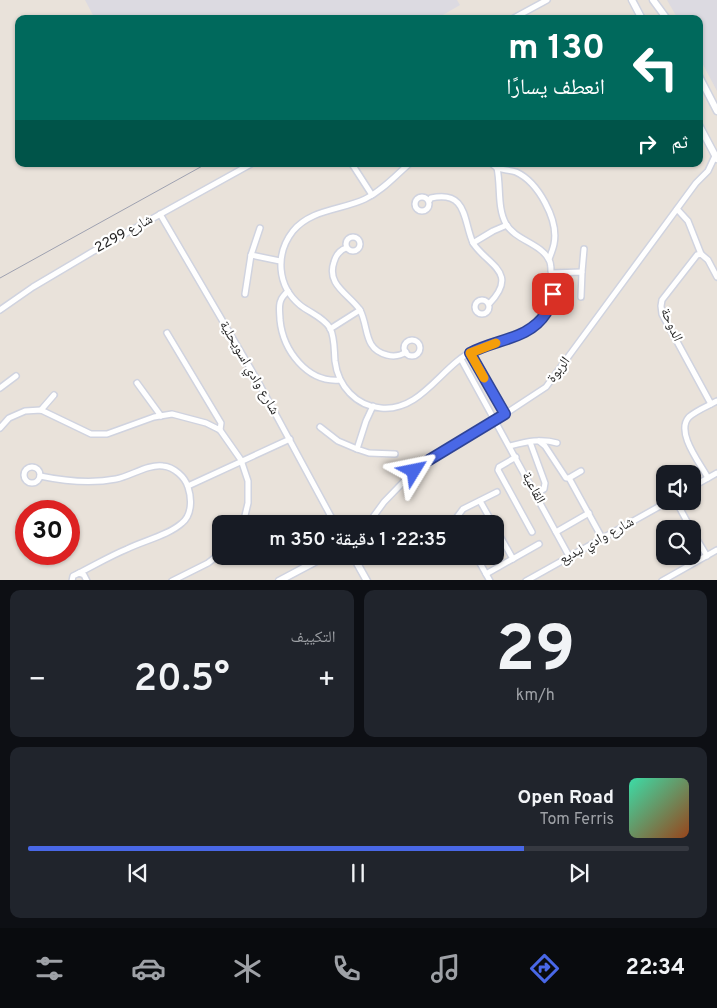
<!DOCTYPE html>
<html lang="ar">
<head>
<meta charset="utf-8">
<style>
  :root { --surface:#171b24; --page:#20242c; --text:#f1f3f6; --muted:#9ea1a6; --line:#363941; --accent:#4968e7 }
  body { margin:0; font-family:Overpass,"Noto Naskh Arabic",sans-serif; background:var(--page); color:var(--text); direction:rtl; height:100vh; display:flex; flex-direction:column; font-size:19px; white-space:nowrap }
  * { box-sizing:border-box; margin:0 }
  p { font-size:16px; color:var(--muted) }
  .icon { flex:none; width:28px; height:28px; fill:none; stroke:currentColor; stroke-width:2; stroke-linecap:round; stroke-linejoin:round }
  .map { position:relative; height:580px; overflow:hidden; direction:ltr }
  .panel { display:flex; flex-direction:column; gap:10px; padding:10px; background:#0d0f14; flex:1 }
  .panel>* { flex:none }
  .guide { position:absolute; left:15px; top:15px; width:688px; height:152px; border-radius:10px; box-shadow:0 1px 4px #0004; direction:rtl; background:#00695c; color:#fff; overflow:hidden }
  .buttons { position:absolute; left:656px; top:465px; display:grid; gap:10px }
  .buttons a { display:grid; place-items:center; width:45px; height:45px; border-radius:10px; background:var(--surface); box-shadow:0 1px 4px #0004; font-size:25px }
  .speed { position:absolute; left:15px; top:500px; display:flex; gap:10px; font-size:25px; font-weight:700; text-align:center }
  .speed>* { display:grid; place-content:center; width:65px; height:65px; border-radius:50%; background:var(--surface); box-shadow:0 1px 4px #0004; line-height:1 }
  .speed .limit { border:8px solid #d22; background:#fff; color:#111 }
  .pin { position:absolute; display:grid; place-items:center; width:42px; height:42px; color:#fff; margin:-21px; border-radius:10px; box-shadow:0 2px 8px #0006 }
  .me { position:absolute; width:55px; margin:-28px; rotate:55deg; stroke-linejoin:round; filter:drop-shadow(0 0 4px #0008) }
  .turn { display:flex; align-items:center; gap:18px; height:105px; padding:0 15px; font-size:22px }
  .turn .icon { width:65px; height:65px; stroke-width:2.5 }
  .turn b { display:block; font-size:35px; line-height:42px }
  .then { display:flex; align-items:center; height:48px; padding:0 15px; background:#0003; gap:10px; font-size:19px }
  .big { font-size:38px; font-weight:600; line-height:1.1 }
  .panel .card { flex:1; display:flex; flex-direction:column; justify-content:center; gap:8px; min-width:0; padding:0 18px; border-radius:10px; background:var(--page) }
  .panel .dial { align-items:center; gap:0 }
  .dial b { font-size:65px; line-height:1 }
  .song { display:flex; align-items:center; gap:15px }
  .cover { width:60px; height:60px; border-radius:8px; background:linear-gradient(135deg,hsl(160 70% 55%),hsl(20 70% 35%)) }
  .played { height:5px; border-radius:2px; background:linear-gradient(90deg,var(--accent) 75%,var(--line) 75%) }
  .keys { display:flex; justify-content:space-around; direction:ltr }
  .heat { display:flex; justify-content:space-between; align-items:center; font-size:28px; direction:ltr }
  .panel .tiles { flex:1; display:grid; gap:10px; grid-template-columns:1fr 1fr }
  .card:last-child { grid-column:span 2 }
  .trip { position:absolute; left:212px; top:515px; width:292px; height:50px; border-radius:10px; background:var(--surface); box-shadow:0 1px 4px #0004; font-weight:600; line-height:50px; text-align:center; direction:rtl }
  .tab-bar { display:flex; height:80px; justify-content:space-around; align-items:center; background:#090b0e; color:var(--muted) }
  .tab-bar .icon { width:35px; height:35px }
  .tab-bar .selected { color:var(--accent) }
  .tab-bar b { font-size:22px; color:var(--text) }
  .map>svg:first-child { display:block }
  .industrial { fill:#dcdae1 }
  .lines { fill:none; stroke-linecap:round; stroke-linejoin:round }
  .minor-casing { stroke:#d0d3df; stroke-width:8 }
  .tertiary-casing { stroke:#d0d3df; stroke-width:9 }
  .minor { stroke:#fff; stroke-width:5 }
  .tertiary { stroke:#fff; stroke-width:6 }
  .tram { stroke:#9ea1b0; stroke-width:1 }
  .route-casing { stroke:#2f4496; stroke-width:12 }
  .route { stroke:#4968e7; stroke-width:9 }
  .slow { stroke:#f59e0b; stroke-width:9 }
  .labels { text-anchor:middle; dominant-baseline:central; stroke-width:4.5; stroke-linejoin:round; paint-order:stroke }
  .street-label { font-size:14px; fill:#272727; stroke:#fff }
</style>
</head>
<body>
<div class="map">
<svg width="717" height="581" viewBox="0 0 717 581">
  <rect width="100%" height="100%" fill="#e9e2da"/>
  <!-- industrial -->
  <g class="industrial">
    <polygon points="85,0 457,0 460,5 436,19 95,19"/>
    <polygon points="667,0 717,0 717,91 699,57 699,19 678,19"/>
  </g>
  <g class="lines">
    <!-- minor casing -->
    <g class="minor-casing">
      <g id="minor">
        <polyline points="512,19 547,0"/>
        <polyline points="352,164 372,195"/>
        <path d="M409,164c-14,12 -27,27 -44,35 -23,11 -54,10 -72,32 -18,23 -16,55 7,74 10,8 23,12 30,23 5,10 4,22 5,33 3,25 21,45 46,47 41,4 61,-44 94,-58 34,-15 68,-12 78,-56 1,-8 0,-15 -2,-23 0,-3 0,-8 -2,-11 -7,-16 -34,-20 -43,-36 -9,-16 -5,-38 -9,-56l-5,-4"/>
        <path d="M497,168c6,2 13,2 19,4 22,10 43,48 38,72 -1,5 -3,10 -5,15"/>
        <circle cx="422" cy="204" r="7"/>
        <path d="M429,201l2,-3c37,-8 32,23 42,45"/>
        <polyline points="677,209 688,221 701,254"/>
        <polyline points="160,214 256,378 335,524"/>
        <circle cx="353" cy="244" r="7"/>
        <path d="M346,248c-6,2 -10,7 -12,14 -8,23 15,32 26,48"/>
        <polyline points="251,255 260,228"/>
        <polyline points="582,272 584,249"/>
        <polyline points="552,273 582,272 581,297"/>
        <path d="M288,291c-3,3 -6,6 -7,9 -3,6 -1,13 -1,20 3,30 27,63 60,60"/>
        <polyline points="245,294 251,255 280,261"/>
        <circle cx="482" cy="307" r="7"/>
        <path d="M489,304c31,-32 -2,-39 -16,-61l20,-12 14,-6"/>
        <polyline points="0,310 33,287 92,252 251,164"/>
        <path d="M330,329l30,-19c9,17 3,39 27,45 7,2 13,1 19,-3"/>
        <polyline points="167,333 221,423 220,430"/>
        <circle cx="412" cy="348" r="8"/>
        <polyline points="470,353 505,414"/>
        <polyline points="461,359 569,556"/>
        <polyline points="137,383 161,416"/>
        <polyline points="0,388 16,376"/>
        <polyline points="711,404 662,314 661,306 662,300 697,255 701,254 708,260 717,277"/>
        <polyline points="373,406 366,421 357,449 369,453 395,454"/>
        <polyline points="41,410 54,395"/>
        <polyline points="320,427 338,441 357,449"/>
        <polyline points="0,428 9,418 25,411 41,410 91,434 107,434 154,417 172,414 206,423 220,430 241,460 248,481 248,503 243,524"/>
        <polyline points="539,441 545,446 566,478 569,478 581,471"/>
        <polyline points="530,442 545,483 544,489 536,494"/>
        <path d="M510,446c16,-4 31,-8 47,-3"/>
        <polyline points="516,457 499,467 498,470 532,532"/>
        <circle cx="32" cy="475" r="8"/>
        <path d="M40,476c24,5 51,8 76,3 15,-3 32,-15 47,-13 11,1 22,11 25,21 4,12 4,28 -6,36 -13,12 -39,18 -55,26 -17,7 -32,16 -48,24"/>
        <polyline points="569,478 602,538"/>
        <path d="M708,478c-8,-15 -33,-46 -19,-61 8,-7 19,-11 28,-16"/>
        <polyline points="188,486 290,439"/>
        <polyline points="692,487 717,473"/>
        <polyline points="480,501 493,524"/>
        <polyline points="676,501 691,529"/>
        <polyline points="368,524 384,502 414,471 429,460 496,420 546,387 696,183 708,171 715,156"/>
        <polyline points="458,524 457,517 463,509 497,492"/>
        <polyline points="496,529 513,559"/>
        <polyline points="692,531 707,556"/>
        <polyline points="556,532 589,513"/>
        <polyline points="476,556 490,581"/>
        <polyline points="486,574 539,544"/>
        <polyline points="72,581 73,576 79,573 84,575 87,581"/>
        <polyline points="172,581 208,563 221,553"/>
        <polyline points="526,581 669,501"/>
        <polyline points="662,581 717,550"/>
      </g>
    </g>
    <!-- tertiary casing -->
    <g class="tertiary-casing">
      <g id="tertiary">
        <polyline points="632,0 642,19"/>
        <polyline points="653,0 667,19"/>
        <polyline points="699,76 717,111"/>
        <polyline points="699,125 717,159"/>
        <polyline points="353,556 367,581"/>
        <polyline points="279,581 326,556"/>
      </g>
    </g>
    <!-- minor -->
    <use href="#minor" class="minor"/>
    <!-- tertiary -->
    <use href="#tertiary" class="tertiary"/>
    <!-- tram -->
    <polyline class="tram" points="0,278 206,164"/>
  </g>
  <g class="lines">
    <!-- route casing -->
    <g class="route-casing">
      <path id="route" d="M414,471l15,-11 76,-46 -35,-61c25,-14 59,-13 76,-40 3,-6 4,-12 7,-19"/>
    </g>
    <!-- route -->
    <use href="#route" class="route"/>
    <!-- slow -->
    <polyline class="slow" points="484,378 470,353 496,343"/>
  </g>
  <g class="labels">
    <!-- street labels -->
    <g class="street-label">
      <text transform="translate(124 234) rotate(-29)">شارع 2299</text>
      <text transform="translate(671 325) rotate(66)">الدوحة</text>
      <text transform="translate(249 368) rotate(60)">شارع وادي اسويحلية</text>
      <text transform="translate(559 370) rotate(-53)">الربوة</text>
      <text transform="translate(533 488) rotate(62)">القاعية</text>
      <text transform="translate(597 541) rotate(-29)">شارع وادي لبديع</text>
    </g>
  </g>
</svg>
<div class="buttons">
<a><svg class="icon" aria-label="sound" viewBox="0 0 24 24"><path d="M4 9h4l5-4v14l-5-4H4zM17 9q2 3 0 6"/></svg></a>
<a><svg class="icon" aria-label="search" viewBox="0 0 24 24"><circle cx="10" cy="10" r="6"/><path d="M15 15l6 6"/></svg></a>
</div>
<div class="speed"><div class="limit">30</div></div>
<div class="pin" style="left:553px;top:294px;background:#d93025"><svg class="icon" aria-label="arrive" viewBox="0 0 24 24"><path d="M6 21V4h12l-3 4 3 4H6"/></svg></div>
<svg class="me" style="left:414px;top:471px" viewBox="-20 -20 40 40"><path d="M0-17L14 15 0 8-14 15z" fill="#4968e7" stroke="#fff" stroke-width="4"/></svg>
<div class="trip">22:35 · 1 دقيقة · 350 m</div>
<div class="guide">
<div class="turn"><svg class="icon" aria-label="left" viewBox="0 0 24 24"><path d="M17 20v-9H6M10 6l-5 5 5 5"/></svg><div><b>130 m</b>انعطف يسارًا</div></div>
<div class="then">ثم<svg class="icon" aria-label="right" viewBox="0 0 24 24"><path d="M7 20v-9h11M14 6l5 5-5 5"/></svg></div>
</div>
</div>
<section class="panel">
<div class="tiles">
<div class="card dial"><b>29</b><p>km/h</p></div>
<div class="card"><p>التكييف</p>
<div class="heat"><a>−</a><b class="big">20.5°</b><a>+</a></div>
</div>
<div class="card">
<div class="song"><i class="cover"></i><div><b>Open Road</b><p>Tom Ferris</p></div></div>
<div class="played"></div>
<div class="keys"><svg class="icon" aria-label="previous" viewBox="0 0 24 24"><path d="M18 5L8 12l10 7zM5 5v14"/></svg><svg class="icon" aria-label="pause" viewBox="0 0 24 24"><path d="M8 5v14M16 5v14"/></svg><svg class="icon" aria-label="next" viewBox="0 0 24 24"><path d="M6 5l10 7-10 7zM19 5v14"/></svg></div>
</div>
</div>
</section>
<nav class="tab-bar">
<b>22:34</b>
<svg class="icon selected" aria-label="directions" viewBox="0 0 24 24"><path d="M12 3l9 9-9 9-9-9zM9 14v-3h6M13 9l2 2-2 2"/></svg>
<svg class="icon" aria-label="music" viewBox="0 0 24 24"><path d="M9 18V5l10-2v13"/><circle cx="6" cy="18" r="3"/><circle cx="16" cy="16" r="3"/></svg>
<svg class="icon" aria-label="phone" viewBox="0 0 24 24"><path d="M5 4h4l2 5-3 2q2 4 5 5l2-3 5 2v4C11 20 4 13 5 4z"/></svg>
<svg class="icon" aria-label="climate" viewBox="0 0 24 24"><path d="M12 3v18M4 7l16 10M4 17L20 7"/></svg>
<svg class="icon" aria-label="car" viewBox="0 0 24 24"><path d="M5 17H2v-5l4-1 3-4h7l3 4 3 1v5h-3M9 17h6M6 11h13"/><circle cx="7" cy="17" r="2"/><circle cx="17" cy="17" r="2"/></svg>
<svg class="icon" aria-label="filters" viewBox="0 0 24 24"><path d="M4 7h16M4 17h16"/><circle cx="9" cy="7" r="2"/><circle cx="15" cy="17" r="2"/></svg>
</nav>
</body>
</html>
